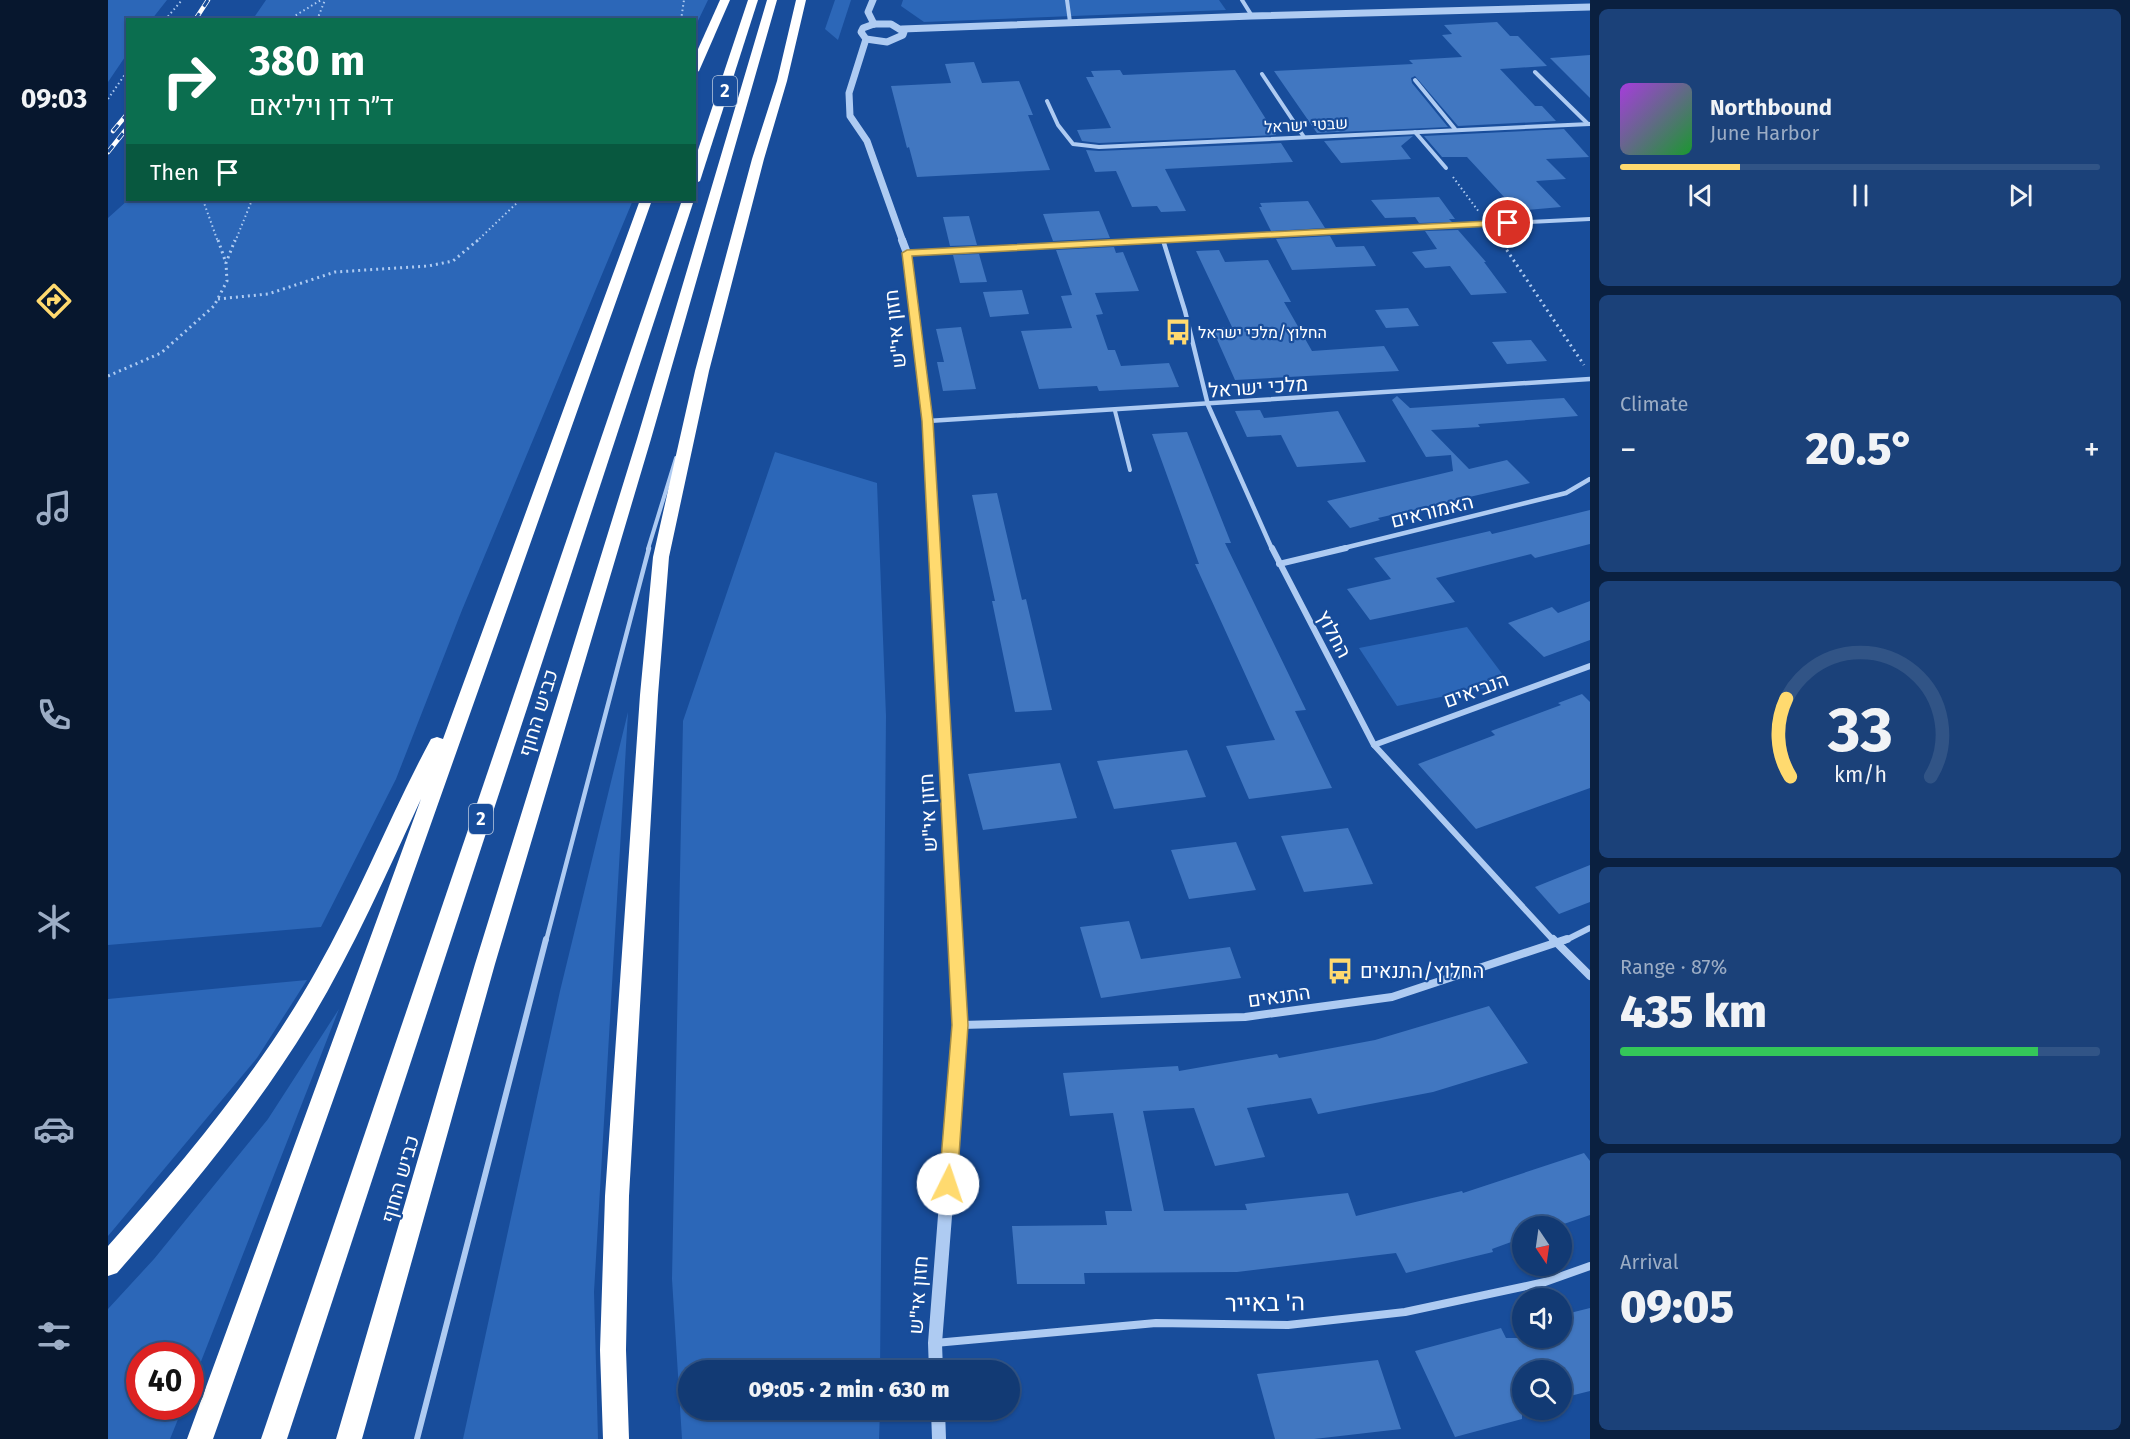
<!DOCTYPE html>
<html lang="en">
<head>
<meta charset="utf-8">
<style>
  :root { --surface:#123a74; --page:#1b4179; --text:#f1f3f6; --muted:#9cadc5; --line:#315486; --accent:#ffda6f }
  body { margin:0; font-family:"Fira Sans",Heebo,sans-serif; background:var(--page); color:var(--text); height:100vh; display:flex; flex-direction:column; font-size:22px; white-space:nowrap }
  * { box-sizing:border-box; margin:0 }
  p { font-size:20px; color:var(--muted) }
  .icon { flex:none; width:33px; height:33px; fill:none; stroke:currentColor; stroke-width:2; stroke-linecap:round; stroke-linejoin:round }
  .map { position:relative; flex:1; overflow:hidden }
  .sheet { display:flex; flex-direction:column; gap:9px; padding:9px; background:#0a2040; width:540px }
  .sheet>* { flex:none }
  .guide { position:absolute; left:18px; top:18px; width:570px; height:183px; border-radius:0px; box-shadow:0 2px 4px #0004,0 0 0 2px var(--line); background:#0b6e4f; color:#fff; overflow:hidden }
  .needle { width:39px; rotate:167deg }
  .tools { position:absolute; left:1404px; top:1216px; display:grid; gap:12px }
  .tools a { display:grid; place-items:center; width:60px; height:60px; border-radius:50%; background:var(--surface); box-shadow:0 2px 4px #0004,0 0 0 2px var(--line); font-size:30px }
  .speed { position:absolute; left:18px; top:1342px; display:flex; gap:12px; font-size:30px; font-weight:700; text-align:center }
  .speed>* { display:grid; place-content:center; width:78px; height:78px; border-radius:50%; background:var(--surface); box-shadow:0 2px 4px #0004,0 0 0 2px var(--line); line-height:1 }
  .speed .limit { border:9px solid #d22; background:#fff; color:#111 }
  .pin { position:absolute; display:grid; place-items:center; width:51px; height:51px; color:#fff; margin:-26px; border:3px solid #fff; border-radius:50%; box-shadow:0 2px 6px #0007 }
  .me { position:absolute; width:66px; margin:-33px; rotate:4deg; stroke-linejoin:round; filter:drop-shadow(0 0 4px #0008) }
  .turn { display:flex; align-items:center; gap:21px; height:126px; padding:0 24px; font-size:27px }
  .turn .icon { width:78px; height:78px; stroke-width:2.5 }
  .turn b { display:block; font-size:42px; line-height:51px }
  .then { display:flex; align-items:center; height:57px; padding:0 24px; background:#0003; gap:12px; font-size:22px }
  .big { font-size:45px; font-weight:800; line-height:1.1 }
  .sheet .tile { flex:1; display:flex; flex-direction:column; justify-content:center; gap:9px; min-width:0; padding:0 21px; border-radius:9px; background:var(--page) }
  .sheet .dial { align-items:center; gap:0 }
  .dial svg { height:156px; overflow:visible; fill:none; stroke:var(--line); stroke-width:7; stroke-linecap:round; text-anchor:middle }
  .dial text { fill:var(--text); stroke:none }
  .song { display:flex; align-items:center; gap:18px }
  .cover { width:72px; height:72px; border-radius:9px; background:linear-gradient(135deg,hsl(280 70% 55%),hsl(130 70% 35%)) }
  .played { height:6px; border-radius:3px; background:linear-gradient(90deg,var(--accent) 25%,var(--line) 25%) }
  .keys { display:flex; justify-content:space-around; direction:ltr }
  .heat { display:flex; justify-content:space-between; align-items:center; font-size:33px; direction:ltr }
  .charge { height:9px; border-radius:4px; background:linear-gradient(90deg,#34c759 87%,var(--line) 0) }
  .trip { position:absolute; left:570px; top:1360px; width:342px; height:60px; border-radius:30px; background:var(--surface); box-shadow:0 2px 4px #0004,0 0 0 2px var(--line); font-weight:800; line-height:60px; text-align:center }
  main { display:flex; flex:1; min-height:0 }
  .dock { display:flex; flex-direction:column; width:108px; justify-content:space-around; align-items:center; background:#07172e; color:var(--muted) }
  .dock .icon { width:42px; height:42px }
  .dock .on { color:var(--accent) }
  .dock b { font-size:27px; color:var(--text) }
  .map>svg:first-child { display:block }
  .green { fill:#2c67b8 }
  .building { fill:#4177c1 }
  .lines { fill:none; stroke-linecap:round; stroke-linejoin:round }
  .path-far1 { stroke:#aecbf2; stroke-width:2; stroke-dasharray:1.5 3; stroke-linecap:butt }
  .path { stroke:#aecbf2; stroke-width:3; stroke-dasharray:2 4; stroke-linecap:butt }
  .service-far2 { stroke:#aecbf2; stroke-width:4 }
  .service-far1 { stroke:#aecbf2; stroke-width:4.5 }
  .service { stroke:#aecbf2; stroke-width:6 }
  .minor-far3 { stroke:#aecbf2; stroke-width:4 }
  .minor-far2 { stroke:#aecbf2; stroke-width:4.5 }
  .minor-far1 { stroke:#aecbf2; stroke-width:6 }
  .minor { stroke:#aecbf2; stroke-width:8 }
  .tertiary-far3 { stroke:#aecbf2; stroke-width:7 }
  .tertiary-far2 { stroke:#aecbf2; stroke-width:8 }
  .tertiary-far1 { stroke:#aecbf2; stroke-width:10 }
  .tertiary { stroke:#aecbf2; stroke-width:14 }
  .motorway { fill:#fff; fill-rule:evenodd }
  .rail-casing { stroke:#fff; stroke-width:4.5 }
  .rail { stroke:#184d9b; stroke-width:3; stroke-dasharray:8; stroke-linecap:butt }
  .route { fill:#ffda6f; stroke:#a68e48; stroke-width:1.5 }
  .labels { text-anchor:middle; dominant-baseline:central; stroke-width:4.5; stroke-linejoin:round; paint-order:stroke }
  .far-street-label { font-size:16px; fill:#fff; stroke:#184d9b }
  .far-poi-label { font-size:16px; fill:#fff; stroke:#184d9b; text-anchor:start }
  .shield { fill:#184d9b; stroke:#bacae1; stroke-width:1.5 }
  .shield-label { font-size:18px; font-weight:bold; fill:#fff }
  .street-label { font-size:20px; fill:#fff; stroke:#184d9b }
  .poi-label { font-size:20px; fill:#fff; stroke:#184d9b; text-anchor:start }
  .near-street-label { font-size:24px; fill:#fff; stroke:#184d9b }
</style>
</head>
<body>
<main>
<nav class="dock">
<b>09:03</b>
<svg class="icon on" aria-label="directions" viewBox="0 0 24 24"><path d="M12 3l9 9-9 9-9-9zM9 14v-3h6M13 9l2 2-2 2"/></svg>
<svg class="icon" aria-label="music" viewBox="0 0 24 24"><path d="M9 18V5l10-2v13"/><circle cx="6" cy="18" r="3"/><circle cx="16" cy="16" r="3"/></svg>
<svg class="icon" aria-label="phone" viewBox="0 0 24 24"><path d="M5 4h4l2 5-3 2q2 4 5 5l2-3 5 2v4C11 20 4 13 5 4z"/></svg>
<svg class="icon" aria-label="climate" viewBox="0 0 24 24"><path d="M12 3v18M4 7l16 10M4 17L20 7"/></svg>
<svg class="icon" aria-label="car" viewBox="0 0 24 24"><path d="M5 17H2v-5l4-1 3-4h7l3 4 3 1v5h-3M9 17h6M6 11h13"/><circle cx="7" cy="17" r="2"/><circle cx="17" cy="17" r="2"/></svg>
<svg class="icon" aria-label="filters" viewBox="0 0 24 24"><path d="M4 7h16M4 17h16"/><circle cx="9" cy="7" r="2"/><circle cx="15" cy="17" r="2"/></svg>
</nav>
<div class="map">
<svg width="1482" height="1439" viewBox="0 0 1482 1439">
  <rect width="100%" height="100%" fill="#184d9b"/>
  <!-- green -->
  <g class="green">
    <polygon points="0,0 59,0 44,19 20,20 19,54 0,82"/>
    <polygon points="158,0 600,0 587,27 586,20 145,19"/>
    <polygon points="727,0 743,0 730,40 717,29"/>
    <polygon points="795,0 1111,0 1118,10 816,22 793,6"/>
    <polygon points="20,200 525,200 354,610 288,779 213,927 0,945 0,218"/>
    <polygon points="667,452 769,483 778,716 772,1371 580,1371 580,1410 772,1410 771,1439 574,1439 564,1279 575,721"/>
    <polygon points="1359,627 1401,683 1289,706 1251,648"/>
    <polygon points="520,712 486,1292 490,1439 355,1439 452,991"/>
    <polygon points="199,980 149,1058 0,1236 0,999"/>
    <polygon points="231,1009 83,1387 82,1356 32,1356 32,1407 75,1407 62,1439 0,1439 0,1309 46,1259 160,1119"/>
  </g>
  <!-- building -->
  <g class="building">
    <polygon points="1389,22 1402,36 1410,36 1439,66 1392,69 1427,106 1434,106 1448,121 1350,126 1307,76 1303,78 1304,83 1340,127 1209,133 1166,71 1305,64 1301,60 1354,57 1334,35 1344,34 1336,25"/>
    <polygon points="1482,55 1482,98 1442,58"/>
    <polygon points="866,62 874,83 911,81 925,115 920,115 942,170 809,177 801,147 799,148 783,86 843,83 837,64"/>
    <polygon points="1012,70 1015,75 1127,70 1168,135 991,143 974,141 969,130 1003,128 978,77 986,77 983,71"/>
    <polygon points="1456,129 1481,157 1438,159 1458,179 1428,181 1453,207 1409,211 1359,157 1334,157 1316,136"/>
    <polygon points="1305,136 1293,146 1303,159 1233,163 1216,141"/>
    <polygon points="1173,143 1185,162 1057,169 1078,211 1053,212 1049,206 1024,207 1008,171 987,172 978,150 991,151"/>
    <polygon points="1331,197 1347,219 1341,219 1344,222 1311,223 1307,217 1277,218 1263,200"/>
    <polygon points="1200,201 1217,228 1163,231 1151,207 1154,207 1152,203"/>
    <polygon points="991,211 1002,238 945,241 935,214"/>
    <polygon points="861,216 869,245 842,246 835,217"/>
    <polygon points="1350,230 1378,262 1376,262 1399,293 1363,295 1342,266 1317,268 1304,252 1329,249 1317,231"/>
    <polygon points="1222,236 1228,247 1256,246 1268,266 1184,270 1168,239"/>
    <polygon points="1006,247 1008,253 1015,252 1031,291 987,293 995,314 988,315 1000,350 1007,350 1013,366 1061,363 1071,387 991,391 989,386 931,389 913,331 964,328 953,296 964,295 948,250"/>
    <polygon points="1111,250 1117,262 1160,260 1183,302 1176,302 1204,351 1276,346 1291,371 1127,380 1104,328 1124,327 1088,251"/>
    <polygon points="871,254 879,282 852,283 845,255"/>
    <polygon points="914,290 921,314 882,317 875,292"/>
    <polygon points="1300,308 1311,326 1278,328 1267,310"/>
    <polygon points="853,327 868,389 835,391 829,362 836,362 828,329"/>
    <polygon points="1423,340 1439,361 1399,364 1384,342"/>
    <polygon points="1289,396 1302,408 1456,398 1470,416 1370,424 1372,427 1323,430 1361,469 1399,460 1422,483 1270,518 1272,520 1242,528 1219,501 1345,471 1343,455 1318,457 1284,400"/>
    <polygon points="1152,410 1156,418 1230,411 1258,462 1189,467 1173,435 1139,437 1127,411"/>
    <polygon points="1079,432 1123,543 1117,543 1198,710 1187,711 1224,788 1141,799 1118,746 1167,740 1087,564 1091,564 1044,434"/>
    <polygon points="889,493 914,600 918,599 944,710 907,712 884,601 887,601 864,495"/>
    <polygon points="1482,510 1482,544 1427,558 1423,554 1328,578 1347,602 1262,620 1239,589 1283,579 1266,558 1382,531 1384,534"/>
    <polygon points="1482,601 1482,640 1436,657 1400,623 1444,607 1450,613"/>
    <polygon points="1474,694 1482,702 1482,788 1368,829 1310,764 1387,735 1383,731 1453,705 1450,703"/>
    <polygon points="1079,750 1098,797 1006,809 989,761"/>
    <polygon points="952,763 969,818 875,830 860,774"/>
    <polygon points="1240,828 1265,884 1196,892 1173,836"/>
    <polygon points="1128,842 1148,890 1081,899 1063,850"/>
    <polygon points="1482,865 1482,902 1451,914 1427,887"/>
    <polygon points="1021,921 1033,959 1122,947 1133,978 993,998 972,927"/>
    <polygon points="1381,1006 1420,1063 1325,1092 1210,1114 1203,1098 1139,1108 1157,1157 1107,1166 1086,1108 1035,1111 1056,1211 1139,1210 1137,1204 1240,1193 1248,1216 1354,1191 1355,1193 1476,1153 1482,1161 1482,1215 1447,1227 1414,1227 1414,1238 1384,1249 1385,1252 1298,1273 1288,1253 1129,1272 976,1273 977,1284 909,1284 904,1226 999,1225 997,1211 1024,1211 1005,1113 962,1116 955,1073 1070,1066 1071,1071 1169,1054 1171,1058 1267,1040"/>
    <polygon points="1482,1308 1482,1391 1454,1398 1454,1371 1414,1371 1414,1419 1347,1437 1307,1351 1393,1328 1398,1338 1454,1338 1454,1315"/>
    <polygon points="1270,1360 1293,1429 1206,1439 1167,1439 1149,1374"/>
  </g>
  <g class="lines">
    <!-- path-far1 -->
    <g class="path-far1">
      <polyline points="57,20 74,0"/>
      <polyline points="180,20 213,0"/>
      <polyline points="209,20 217,0"/>
      <polyline points="573,20 576,0"/>
      <polyline points="0,99 20,70"/>
      <polyline points="1345,177 1371,212"/>
      <polyline points="95,200 110,242"/>
      <polyline points="1388,235 1393,242"/>
      <polyline points="127,242 144,200"/>
      <polyline points="368,242 412,200"/>
    </g>
    <!-- path -->
    <g class="path">
      <polyline points="110,240 118,263"/>
      <polyline points="1392,240 1476,365"/>
      <polyline points="110,299 160,294 227,272 320,266 345,261 370,240"/>
      <polyline points="0,376 53,353 106,306 119,281 118,263 127,240"/>
    </g>
    <!-- service-far2 -->
    <g class="service-far2">
      <polyline points="1007,411 1022,470"/>
      <polyline points="540,549 568,458"/>
    </g>
    <!-- service-far1 -->
    <polyline class="service-far1" points="438,941 541,548"/>
    <!-- service -->
    <polyline class="service" points="309,1439 438,939"/>
    <!-- minor-far3 -->
    <g class="minor-far3">
      <polyline points="959,0 962,22"/>
      <polyline points="1134,0 1144,16"/>
      <polyline points="1427,72 1480,124"/>
      <polyline points="1154,74 1196,137"/>
      <polyline points="1307,80 1347,129"/>
      <polyline points="939,101 950,125 965,144 991,147 1482,124"/>
      <polyline points="1307,132 1338,168"/>
      <polyline points="1024,242 1482,219"/>
    </g>
    <!-- minor-far2 -->
    <g class="minor-far2">
      <polyline points="1055,240 1077,311 1100,405 1164,549"/>
      <polyline points="799,253 1054,240"/>
      <polyline points="820,421 1482,379"/>
      <polyline points="1232,549 1458,493 1482,479"/>
    </g>
    <!-- minor-far1 -->
    <g class="minor-far1">
      <polyline points="1164,548 1266,745 1446,941"/>
      <polyline points="1171,564 1238,548"/>
      <polyline points="1266,745 1482,666"/>
      <polyline points="1456,941 1482,928"/>
    </g>
    <!-- minor -->
    <g class="minor">
      <polyline points="1445,939 1482,976"/>
      <polyline points="853,1025 1137,1017 1284,997 1459,939"/>
      <polyline points="827,1343 1048,1323 1180,1325 1297,1312 1437,1282 1482,1266"/>
    </g>
    <!-- tertiary-far3 -->
    <g class="tertiary-far3">
      <polyline points="765,0 760,12 766,24"/>
      <polygon points="766,24 783,24 796,32 795,35 779,42 758,39 753,32 755,28"/>
      <polyline points="794,29 1144,16 1482,7"/>
      <polyline points="758,39 741,93 742,116 759,141 795,242"/>
    </g>
    <!-- tertiary-far2 -->
    <polyline class="tertiary-far2" points="794,240 799,253 820,421 827,549"/>
    <!-- tertiary-far1 -->
    <polyline class="tertiary-far1" points="827,548 848,941"/>
    <!-- tertiary -->
    <g class="tertiary">
      <polyline points="828,1371 827,1343 852,1025 847,939"/>
      <polyline points="830,1410 831,1439"/>
    </g>
    <!-- motorway -->
    <g class="motorway">
      <polygon points="612,0 622,0 591,71 586,74 586,58"/>
      <polygon points="640,0 650,0 592,181 586,184 586,162"/>
      <polygon points="659,0 669,0 543,439 387,964 254,1439 228,1439 367,964 529,439"/>
      <polygon points="688,0 698,0 679,81 656,159 601,371 561,557 550,695 521,1196 518,1350 521,1439 495,1439 492,1350 497,1196 532,695 545,557 587,371 644,159 669,81"/>
      <path d="M532,200h12l-439,1239h-26l234,-640c-35,76 -69,153 -112,224 -55,90 -123,171 -192,250l-9,3v-30c77,-86 151,-174 208,-275 43,-75 74,-156 115,-232l6,-2 6,2z"/>
      <polygon points="574,200 586,200 179,1439 153,1439"/>
    </g>
    <!-- rail casing -->
    <g class="rail-casing">
      <g id="rail">
        <polyline points="87,20 100,0"/>
        <polyline points="5,131 20,113"/>
        <polyline points="0,152 20,127"/>
      </g>
    </g>
    <!-- rail -->
    <use href="#rail" class="rail"/>
  </g>
  <!-- route -->
  <polygon class="route" points="1400,220 1403,221 1403,225 804,256 825,421 860,1025 849,1184 846,1190 840,1193 833,1190 831,1184 844,1025 814,421 794,253 799,250"/>
  <!-- icons -->
  <defs>
    <g id="bus-bare" transform="scale(2.07)"><path d="M-5-6H5V4H4V6H2V4H-2V6H-4V4H-5ZM-3.5-4V0h7V-4ZM-3.5 1.2v1.5H-2V1.2ZM2 1.2v1.5H3.5V1.2Z" fill="#ffda6f" stroke="#184d9b" stroke-width="2.5" paint-order="stroke"/></g>
  </defs>
  <g fill-rule="evenodd">
    <use href="#bus-bare" x="1070" y="332"/>
    <use href="#bus-bare" x="1232" y="971"/>
  </g>
  <g class="labels">
    <!-- far-street labels -->
    <g class="far-street-label">
      <text transform="translate(1198 125) rotate(-3)">שבטי ישראל</text>
    </g>
    <!-- far-poi labels -->
    <g class="far-poi-label">
      <text x="1090" y="332">החלוץ/מלכי ישראל</text>
    </g>
    <!-- shield labels -->
    <g class="shield">
      <rect x="605" y="76" width="24" height="30" rx="4.5"/>
      <rect x="361" y="804" width="24" height="30" rx="4.5"/>
    </g>
    <g class="shield-label">
      <text x="617" y="91">2</text>
      <text x="373" y="819">2</text>
    </g>
    <!-- street labels -->
    <g class="street-label">
      <text transform="translate(787 329) rotate(-96)">חזון אי"ש</text>
      <text transform="translate(1150 387) rotate(-4)">מלכי ישראל</text>
      <text transform="translate(1324 511) rotate(-14)">האמוראים</text>
      <text transform="translate(1226 634) rotate(62)">החלוץ</text>
      <text transform="translate(1368 690) rotate(-20)">הנביאים</text>
      <text transform="translate(430 713) rotate(-73)">כביש החוף</text>
      <text transform="translate(820 813) rotate(-93)">חזון אי"ש</text>
      <text transform="translate(1171 996) rotate(-8)">התנאים</text>
      <text transform="translate(292 1179) rotate(-74)">כביש החוף</text>
      <text transform="translate(810 1295) rotate(-86)">חזון אי"ש</text>
    </g>
    <!-- poi labels -->
    <g class="poi-label">
      <text x="1252" y="971">החלוץ/התנאים</text>
    </g>
    <!-- near-street labels -->
    <g class="near-street-label">
      <text transform="translate(1157 1303) rotate(-1)">ה' באייר</text>
    </g>
  </g>
</svg>
<div class="tools">
<a><svg class="needle" viewBox="-14 -14 28 28"><path d="M0-13l5 13h-10z" fill="#e53935"/><path d="M0 13l5-13h-10z" fill="#9cadc5"/></svg></a>
<a><svg class="icon" aria-label="sound" viewBox="0 0 24 24"><path d="M4 9h4l5-4v14l-5-4H4zM17 9q2 3 0 6"/></svg></a>
<a><svg class="icon" aria-label="search" viewBox="0 0 24 24"><circle cx="10" cy="10" r="6"/><path d="M15 15l6 6"/></svg></a>
</div>
<div class="speed"><div class="limit">40</div></div>
<div class="pin" style="left:1400px;top:223px;background:#d93025"><svg class="icon" aria-label="arrive" viewBox="0 0 24 24"><path d="M6 21V4h12l-3 4 3 4H6"/></svg></div>
<svg class="me" style="left:840px;top:1184px" viewBox="-20 -20 40 40"><circle r="19" fill="#fff"/><path d="M0-13L10 11 0 6-10 11z" fill="#ffda6f"/></svg>
<div class="trip">09:05 · 2 min · 630 m</div>
<div class="guide">
<div class="turn"><svg class="icon" aria-label="right" viewBox="0 0 24 24"><path d="M7 20v-9h11M14 6l5 5-5 5"/></svg><div><b>380 m</b>ד״ר דן ויליאם</div></div>
<div class="then">Then<svg class="icon" aria-label="arrive" viewBox="0 0 24 24"><path d="M6 21V4h12l-3 4 3 4H6"/></svg></div>
</div>
</div>
<section class="sheet">
<div class="tile">
<div class="song"><i class="cover"></i><div><b>Northbound</b><p>June Harbor</p></div></div>
<div class="played"></div>
<div class="keys"><svg class="icon" aria-label="previous" viewBox="0 0 24 24"><path d="M18 5L8 12l10 7zM5 5v14"/></svg><svg class="icon" aria-label="pause" viewBox="0 0 24 24"><path d="M8 5v14M16 5v14"/></svg><svg class="icon" aria-label="next" viewBox="0 0 24 24"><path d="M6 5l10 7-10 7zM19 5v14"/></svg></div>
</div>
<div class="tile"><p>Climate</p>
<div class="heat"><a>−</a><b class="big">20.5°</b><a>+</a></div>
</div>
<div class="tile dial"><svg viewBox="0 0 100 80">
<path d="M14 69A42 42 0 1 1 86 69"/>
<path d="M14 69A42 42 0 0 1 12 29" stroke="#ffda6f"/>
<text x="50" y="56" font-size="32" font-weight="700">33</text>
<text x="50" y="72" font-size="11">km/h</text>
</svg></div>
<div class="tile"><p>Range · 87%</p><b class="big">435 km</b><div class="charge"></div></div>
<div class="tile"><p>Arrival</p><b class="big">09:05</b></div>
</section>
</main>
</body>
</html>
